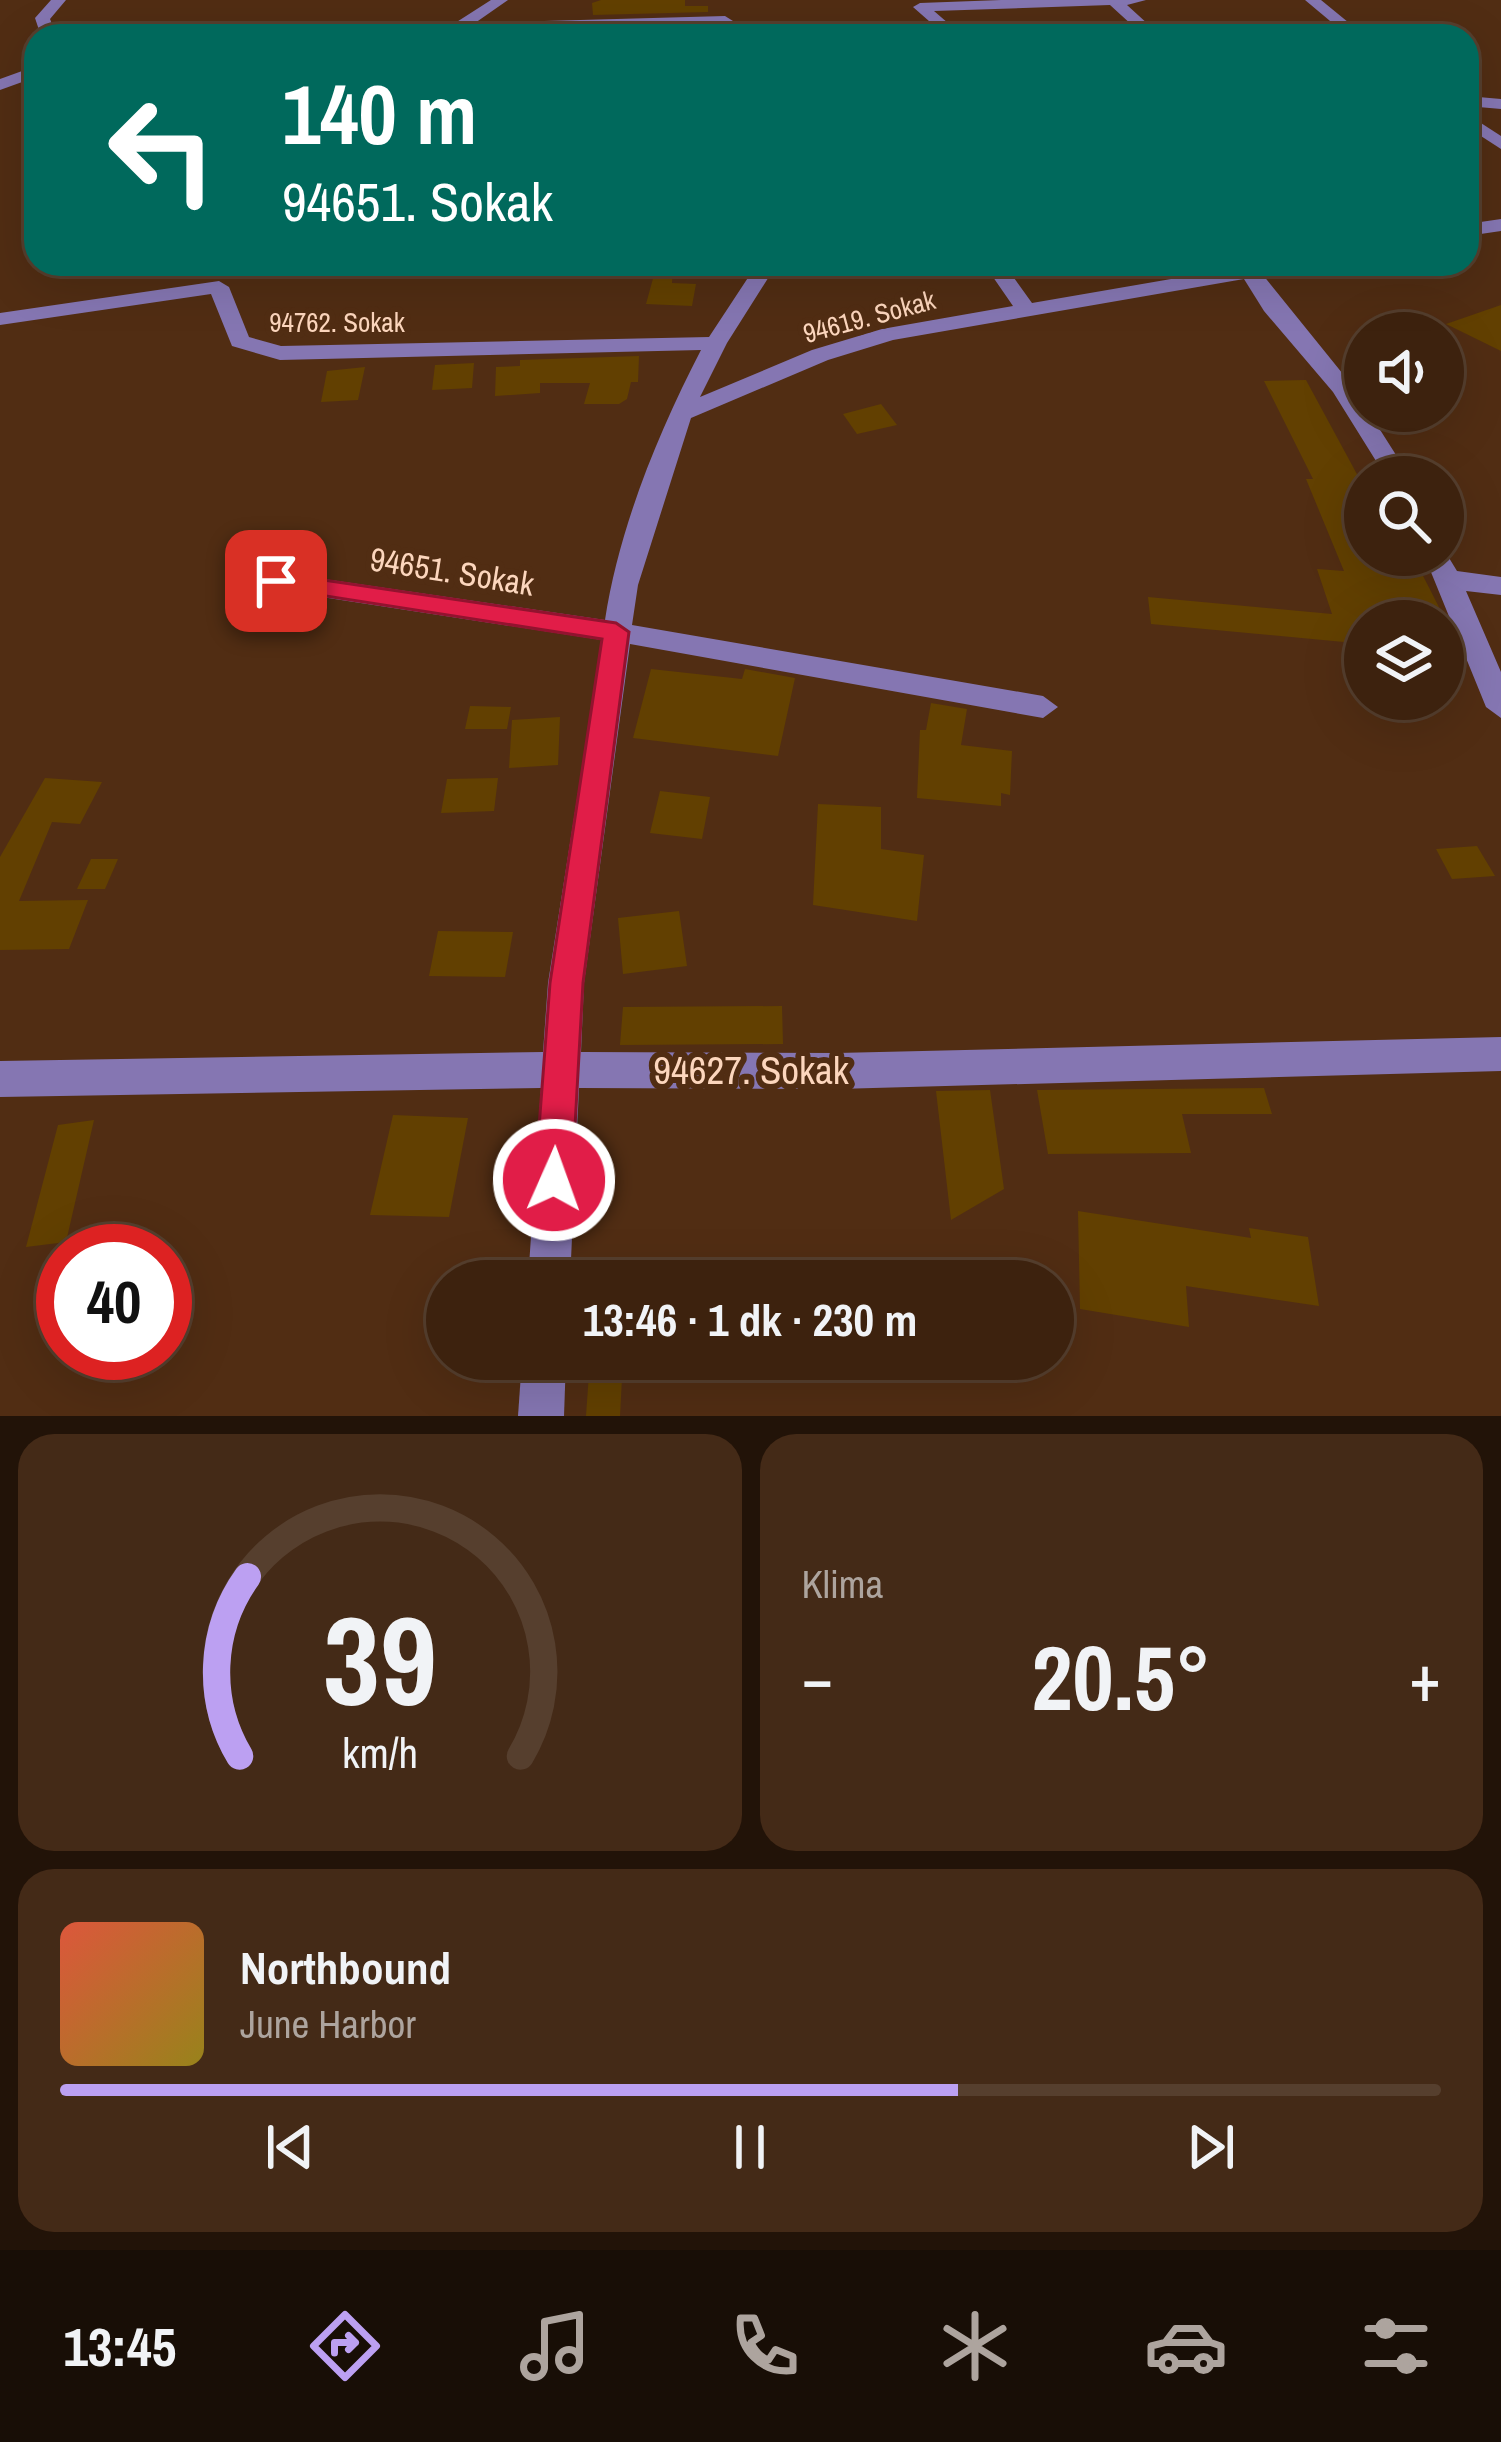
<!DOCTYPE html>
<html lang="tr">
<head>
<meta charset="utf-8">
<style>
  :root { --surface:#3d220e; --page:#442a17; --text:#f1f3f6; --muted:#ada49e; --line:#563f2e; --accent:#bca0f2 }
  body { margin:0; font-family:"Archivo Narrow",sans-serif; background:var(--page); color:var(--text); height:100vh; display:flex; flex-direction:column; font-size:45px; white-space:nowrap }
  * { box-sizing:border-box; margin:0 }
  p { font-size:39px; color:var(--muted) }
  .icon { flex:none; width:66px; height:66px; fill:none; stroke:currentColor; stroke-width:2; stroke-linecap:round; stroke-linejoin:round }
  .map { position:relative; height:1416px; overflow:hidden }
  .sheet { display:flex; flex-direction:column; gap:18px; padding:18px; background:#221308; flex:1 }
  .sheet>* { flex:none }
  .banner { position:absolute; left:24px; top:24px; width:1455px; height:252px; border-radius:36px; box-shadow:0 12px 48px #0002,0 0 0 3px var(--line); background:#00695c; color:#fff; overflow:hidden }
  .controls { position:absolute; left:1344px; top:312px; display:grid; gap:24px }
  .controls a { display:grid; place-items:center; width:120px; height:120px; border-radius:50%; background:var(--surface); box-shadow:0 12px 48px #0002,0 0 0 3px var(--line); font-size:60px }
  .speed { position:absolute; left:36px; top:1224px; display:flex; gap:24px; font-size:60px; font-weight:700; text-align:center }
  .speed>* { display:grid; place-content:center; width:156px; height:156px; border-radius:50%; background:var(--surface); box-shadow:0 12px 48px #0002,0 0 0 3px var(--line); line-height:1 }
  .speed .limit { border:18px solid #d22; background:#fff; color:#111 }
  .pin { position:absolute; display:grid; place-items:center; width:102px; height:102px; color:#fff; margin:-51px; border-radius:24px; box-shadow:0 6px 18px #0006 }
  .me { position:absolute; width:132px; margin:-66px; rotate:2deg; stroke-linejoin:round; filter:drop-shadow(0 0 9px #0008) }
  .turn { display:flex; align-items:center; gap:42px; height:252px; padding:0 60px; font-size:54px }
  .turn .icon { width:156px; height:156px; stroke-width:2.5 }
  .turn b { display:block; font-size:84px; line-height:102px }
  .big { font-size:90px; font-weight:700; line-height:1.1 }
  .sheet .widget { flex:1; display:flex; flex-direction:column; justify-content:center; gap:18px; min-width:0; padding:0 42px; border-radius:36px; background:var(--page) }
  .sheet .dial { align-items:center; gap:0 }
  .dial svg { height:312px; overflow:visible; fill:none; stroke:var(--line); stroke-width:7; stroke-linecap:round; text-anchor:middle }
  .dial text { fill:var(--text); stroke:none }
  .song { display:flex; align-items:center; gap:36px }
  .cover { width:144px; height:144px; border-radius:18px; background:linear-gradient(135deg,hsl(10 70% 55%),hsl(50 70% 35%)) }
  .played { height:12px; border-radius:6px; background:linear-gradient(90deg,var(--accent) 65%,var(--line) 65%) }
  .keys { display:flex; justify-content:space-around; direction:ltr }
  .heat { display:flex; justify-content:space-between; align-items:center; font-size:66px; direction:ltr }
  .sheet .tiles { flex:1; display:grid; gap:18px; grid-template-columns:1fr 1fr }
  .widget:last-child { grid-column:span 2 }
  .trip { position:absolute; left:426px; top:1260px; width:648px; height:120px; border-radius:60px; background:var(--surface); box-shadow:0 12px 48px #0002,0 0 0 3px var(--line); font-weight:700; line-height:120px; text-align:center }
  .dock { display:flex; height:192px; justify-content:space-around; align-items:center; background:#180e06; color:var(--muted) }
  .dock .icon { width:84px; height:84px }
  .dock .active { color:var(--accent) }
  .dock b { font-size:54px; color:var(--text) }
  .map>svg:first-child { display:block }
  .building { fill:#624001 }
  .lines { fill:none; stroke-linecap:round; stroke-linejoin:round }
  .minor { fill:#8576b2; fill-rule:evenodd }
  .route { fill:#e11d48; stroke:#92132f; stroke-width:3 }
  .labels { text-anchor:middle; dominant-baseline:central; stroke-width:12; stroke-linejoin:round; paint-order:stroke }
  .far-street-label { font-size:27px; fill:#fcd6bd; stroke:#512d13 }
  .street-label { font-size:33px; fill:#fcd6bd; stroke:#512d13 }
  .near-street-label { font-size:39px; fill:#fcd6bd; stroke:#512d13 }
</style>
</head>
<body>
<div class="map">
<svg width="1501" height="1416" viewBox="0 0 1501 1416">
  <rect width="100%" height="100%" fill="#512d13"/>
  <!-- building -->
  <g class="building">
    <polygon points="601,0 685,0 685,6 708,6 708,12 593,15 592,3"/>
    <polygon points="657,264 673,264 672,283 696,284 692,306 646,304"/>
    <polygon points="1501,305 1501,351 1446,324"/>
    <polygon points="639,356 638,382 631,382 627,399 619,404 584,404 590,383 540,383 540,393 495,396 496,367 520,366 520,360"/>
    <polygon points="474,363 472,388 432,390 435,365"/>
    <polygon points="365,367 358,400 321,402 327,371"/>
    <polygon points="1306,380 1365,489 1365,555 1417,564 1444,617 1365,613 1365,644 1151,624 1148,597 1332,614 1317,569 1344,571 1306,479 1313,479 1264,381"/>
    <polygon points="881,404 897,425 857,434 843,414"/>
    <polygon points="651,669 742,679 745,669 795,678 778,756 633,738"/>
    <polygon points="931,703 967,709 961,745 1012,751 1010,795 1001,793 1001,806 917,798 920,730 926,730"/>
    <polygon points="470,706 511,707 507,729 465,729"/>
    <polygon points="560,717 558,765 509,768 512,720"/>
    <polygon points="45,778 102,782 80,824 52,822 19,901 88,900 69,949 0,950 0,857"/>
    <polygon points="498,778 494,811 441,813 447,779"/>
    <polygon points="660,791 710,797 702,839 650,833"/>
    <polygon points="818,804 881,807 881,849 924,855 917,921 813,905"/>
    <polygon points="1477,846 1495,876 1452,879 1436,849"/>
    <polygon points="91,859 118,859 105,889 77,889"/>
    <polygon points="679,911 687,966 623,974 618,918"/>
    <polygon points="438,931 513,932 505,977 429,976"/>
    <polygon points="782,1006 783,1044 620,1045 623,1007"/>
    <polygon points="1264,1088 1272,1114 1182,1114 1191,1153 1048,1154 1037,1090"/>
    <polygon points="990,1090 1004,1189 951,1220 936,1091"/>
    <polygon points="393,1115 468,1118 449,1217 370,1215"/>
    <polygon points="94,1120 66,1242 26,1247 58,1125"/>
    <polygon points="1078,1211 1251,1238 1249,1228 1308,1237 1319,1306 1186,1286 1189,1327 1080,1309"/>
    <polygon points="590,1359 623,1359 620,1416 586,1416"/>
  </g>
  <g class="lines">
    <!-- minor -->
    <g class="minor">
      <polygon points="51,0 66,0 50,19 55,31 125,31 133,36 41,36 35,18"/>
      <polygon points="491,0 508,0 475,23 725,16 733,21 725,26 452,31 452,25"/>
      <polygon points="1001,0 1146,0 1127,5 1161,36 1144,36 1110,5 934,11 963,36 946,36 913,7 920,3"/>
      <polygon points="1305,0 1321,0 1365,36 1348,36"/>
      <polygon points="36,66 36,77 0,90 0,79"/>
      <polygon points="1467,96 1501,99 1501,109 1467,106"/>
      <polygon points="1467,114 1501,136 1501,149 1467,127"/>
      <polygon points="1501,219 1501,231 1467,236 1467,224"/>
      <path d="M757,264h20l-50,79 -27,54 112,-47 70,-21 131,-23 -29,-42h20l28,39 226,-39h45l-40,11 88,109 59,93h-24l-53,-85 -69,-81 -20,-32 -351,61 -65,20 -137,58 -53,167 -6,40 411,71 15,11 -15,11 -413,-74 -46,339 -3,69 256,1 664,-16v34l-664,18 -258,-1 -9,193h-42l13,-193 -541,9v-36l543,-9 5,-69 54,-343 -326,-50 -14,-9 14,-9 329,48c14,-92 53,-187 96,-270l-421,10 -48,-14 -21,-52 -211,31v-12l219,-32 10,6 20,50 32,9 428,-9z"/>
      <polygon points="1443,548 1457,571 1501,577 1501,595 1466,591 1501,672 1501,718 1486,707 1424,555 1443,555"/>
      <polygon points="522,1359 566,1359 564,1416 518,1416"/>
    </g>
  </g>
  <!-- route -->
  <polygon class="route" points="276,573 616,623 629,632 583,983 572,1180 567,1193 554,1198 541,1193 535,1180 550,983 602,639 268,587 268,575"/>
  <g class="labels">
    <!-- far-street labels -->
    <g class="far-street-label">
      <text transform="translate(869 316) rotate(-15)">94619. Sokak</text>
      <text x="337" y="322">94762. Sokak</text>
    </g>
    <!-- street labels -->
    <g class="street-label">
      <text transform="translate(452 571) rotate(9)">94651. Sokak</text>
    </g>
    <!-- near-street labels -->
    <g class="near-street-label">
      <text x="751" y="1070">94627. Sokak</text>
    </g>
  </g>
</svg>
<div class="controls">
<a><svg class="icon" aria-label="sound" viewBox="0 0 24 24"><path d="M4 9h4l5-4v14l-5-4H4zM17 9q2 3 0 6"/></svg></a>
<a><svg class="icon" aria-label="search" viewBox="0 0 24 24"><circle cx="10" cy="10" r="6"/><path d="M15 15l6 6"/></svg></a>
<a><svg class="icon" aria-label="layers" viewBox="0 0 24 24"><path d="M12 4l9 5-9 5-9-5zM3 14l9 5 9-5"/></svg></a>
</div>
<div class="speed"><div class="limit">40</div></div>
<div class="pin" style="left:276px;top:581px;background:#d93025"><svg class="icon" aria-label="arrive" viewBox="0 0 24 24"><path d="M6 21V4h12l-3 4 3 4H6"/></svg></div>
<svg class="me" style="left:554px;top:1180px" viewBox="-20 -20 40 40"><circle r="17" fill="#e11d48" stroke="#fff" stroke-width="3"/><path d="M0-11L8 9 0 5-8 9z" fill="#fff"/></svg>
<div class="trip">13:46 · 1 dk · 230 m</div>
<div class="banner">
<div class="turn"><svg class="icon" aria-label="left" viewBox="0 0 24 24"><path d="M17 20v-9H6M10 6l-5 5 5 5"/></svg><div><b>140 m</b>94651. Sokak</div></div>
</div>
</div>
<section class="sheet">
<div class="tiles">
<div class="widget dial"><svg viewBox="0 0 100 80">
<path d="M14 69A42 42 0 1 1 86 69"/>
<path d="M14 69A42 42 0 0 1 16 23" stroke="#bca0f2"/>
<text x="50" y="56" font-size="32" font-weight="700">39</text>
<text x="50" y="72" font-size="11">km/h</text>
</svg></div>
<div class="widget"><p>Klima</p>
<div class="heat"><a>−</a><b class="big">20.5°</b><a>+</a></div>
</div>
<div class="widget">
<div class="song"><i class="cover"></i><div><b>Northbound</b><p>June Harbor</p></div></div>
<div class="played"></div>
<div class="keys"><svg class="icon" aria-label="previous" viewBox="0 0 24 24"><path d="M18 5L8 12l10 7zM5 5v14"/></svg><svg class="icon" aria-label="pause" viewBox="0 0 24 24"><path d="M8 5v14M16 5v14"/></svg><svg class="icon" aria-label="next" viewBox="0 0 24 24"><path d="M6 5l10 7-10 7zM19 5v14"/></svg></div>
</div>
</div>
</section>
<nav class="dock">
<b>13:45</b>
<svg class="icon active" aria-label="directions" viewBox="0 0 24 24"><path d="M12 3l9 9-9 9-9-9zM9 14v-3h6M13 9l2 2-2 2"/></svg>
<svg class="icon" aria-label="music" viewBox="0 0 24 24"><path d="M9 18V5l10-2v13"/><circle cx="6" cy="18" r="3"/><circle cx="16" cy="16" r="3"/></svg>
<svg class="icon" aria-label="phone" viewBox="0 0 24 24"><path d="M5 4h4l2 5-3 2q2 4 5 5l2-3 5 2v4C11 20 4 13 5 4z"/></svg>
<svg class="icon" aria-label="climate" viewBox="0 0 24 24"><path d="M12 3v18M4 7l16 10M4 17L20 7"/></svg>
<svg class="icon" aria-label="car" viewBox="0 0 24 24"><path d="M5 17H2v-5l4-1 3-4h7l3 4 3 1v5h-3M9 17h6M6 11h13"/><circle cx="7" cy="17" r="2"/><circle cx="17" cy="17" r="2"/></svg>
<svg class="icon" aria-label="filters" viewBox="0 0 24 24"><path d="M4 7h16M4 17h16"/><circle cx="9" cy="7" r="2"/><circle cx="15" cy="17" r="2"/></svg>
</nav>
</body>
</html>
